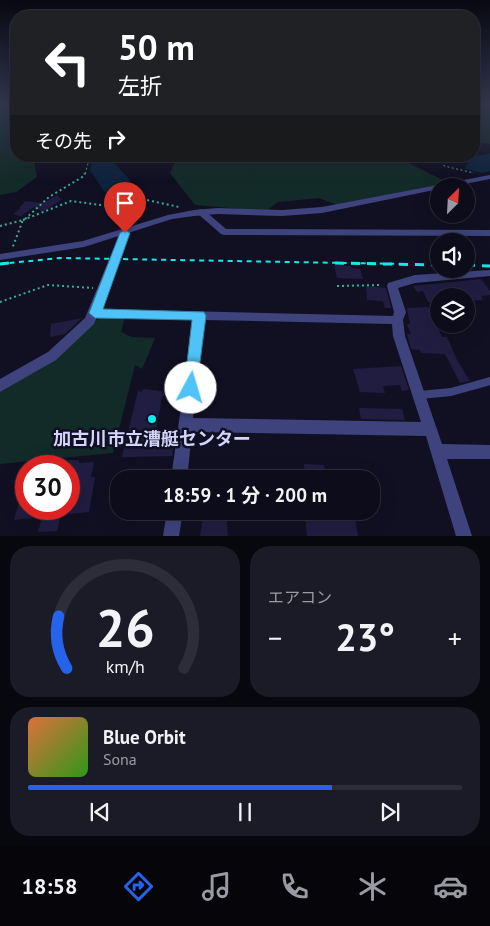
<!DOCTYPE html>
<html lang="ja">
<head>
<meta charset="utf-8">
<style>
  :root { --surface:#0d0c1a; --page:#1b1a27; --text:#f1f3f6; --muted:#9a9ba2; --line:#2d2c39; --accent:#2563eb }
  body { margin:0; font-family:"PT Sans","Noto Sans JP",sans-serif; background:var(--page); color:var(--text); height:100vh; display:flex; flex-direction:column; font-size:19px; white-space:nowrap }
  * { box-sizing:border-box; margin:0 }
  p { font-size:16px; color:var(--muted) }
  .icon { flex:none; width:28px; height:28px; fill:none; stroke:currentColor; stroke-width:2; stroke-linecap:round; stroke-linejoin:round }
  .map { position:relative; height:536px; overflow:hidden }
  .details { display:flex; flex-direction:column; gap:10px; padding:10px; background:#07070e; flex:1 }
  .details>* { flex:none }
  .hud { position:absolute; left:10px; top:10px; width:470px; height:152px; border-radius:20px; box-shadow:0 5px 20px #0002,0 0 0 1px var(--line); background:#202124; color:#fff; overflow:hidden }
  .needle { width:32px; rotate:24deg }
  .tools { position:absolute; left:430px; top:178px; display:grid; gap:10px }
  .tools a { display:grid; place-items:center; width:45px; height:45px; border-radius:50%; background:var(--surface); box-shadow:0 5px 20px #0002,0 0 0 1px var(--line); font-size:25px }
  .speed { position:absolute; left:15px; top:455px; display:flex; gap:10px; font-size:25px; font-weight:700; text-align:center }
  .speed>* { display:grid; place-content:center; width:65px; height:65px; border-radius:50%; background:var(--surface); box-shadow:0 5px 20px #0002,0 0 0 1px var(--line); line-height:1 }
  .speed .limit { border:8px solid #d22; background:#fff; color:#111 }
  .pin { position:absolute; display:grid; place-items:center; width:42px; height:42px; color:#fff; margin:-51px -21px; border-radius:50% 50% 50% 0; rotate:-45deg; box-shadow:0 0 5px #0007 }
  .pin .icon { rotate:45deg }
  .me { position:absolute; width:55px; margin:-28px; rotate:6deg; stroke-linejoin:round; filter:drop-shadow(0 0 4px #0008) }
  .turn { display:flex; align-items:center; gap:18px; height:105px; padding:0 25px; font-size:22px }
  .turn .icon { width:65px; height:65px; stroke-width:2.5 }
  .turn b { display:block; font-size:35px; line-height:42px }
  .then { display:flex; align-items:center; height:48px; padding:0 25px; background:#0003; gap:10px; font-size:19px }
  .big { font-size:38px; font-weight:700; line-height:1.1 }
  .details .tile { flex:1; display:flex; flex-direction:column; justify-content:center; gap:8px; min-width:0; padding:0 18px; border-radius:20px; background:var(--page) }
  .details .dial { align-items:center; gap:0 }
  .dial svg { height:130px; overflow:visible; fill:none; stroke:var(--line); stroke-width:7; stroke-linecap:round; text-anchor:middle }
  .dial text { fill:var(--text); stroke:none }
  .song { display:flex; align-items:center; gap:15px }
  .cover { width:60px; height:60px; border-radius:8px; background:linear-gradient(135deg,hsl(20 70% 55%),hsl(110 70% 35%)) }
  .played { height:5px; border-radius:2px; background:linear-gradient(90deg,var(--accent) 70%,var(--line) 70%) }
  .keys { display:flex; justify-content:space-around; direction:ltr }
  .heat { display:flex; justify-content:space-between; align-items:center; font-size:28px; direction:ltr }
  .details .tiles { flex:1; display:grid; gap:10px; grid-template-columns:1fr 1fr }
  .tile:last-child { grid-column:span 2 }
  .trip { position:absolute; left:110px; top:470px; width:270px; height:50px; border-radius:20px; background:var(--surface); box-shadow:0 5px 20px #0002,0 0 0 1px var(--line); font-weight:700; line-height:50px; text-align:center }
  .tabs { display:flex; height:80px; justify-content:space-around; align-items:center; background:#05050a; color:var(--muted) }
  .tabs .icon { width:35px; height:35px }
  .tabs .selected { color:var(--accent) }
  .tabs b { font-size:22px; color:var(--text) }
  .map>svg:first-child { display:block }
  .green { fill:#132b28 }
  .water { fill:#0e243d }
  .building { fill:#211d41 }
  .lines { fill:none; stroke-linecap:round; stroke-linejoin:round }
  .path-far1 { stroke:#38ab98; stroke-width:1; stroke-dasharray:2 2.5; stroke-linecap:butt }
  .path { stroke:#38ab98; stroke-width:2; stroke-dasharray:2 3; stroke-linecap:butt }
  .service-far1 { stroke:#3e437d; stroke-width:5.5 }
  .service { stroke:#3e437d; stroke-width:8 }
  .minor { fill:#3e437d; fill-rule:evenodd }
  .tertiary { fill:#3e437d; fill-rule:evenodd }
  .rail-far1 { stroke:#12e9e8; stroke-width:2; stroke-dasharray:5 4.5; stroke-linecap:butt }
  .rail { stroke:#12e9e8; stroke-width:3; stroke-dasharray:9 7; stroke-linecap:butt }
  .route { fill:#4fc3f7; stroke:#337fa1 }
  .poi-dot { fill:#12e9e8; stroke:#111022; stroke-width:2 }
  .labels { text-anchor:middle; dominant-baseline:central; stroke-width:5; stroke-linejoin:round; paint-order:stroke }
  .near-poi-label { font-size:18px; font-weight:bold; fill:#d4d4fc; stroke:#111022 }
</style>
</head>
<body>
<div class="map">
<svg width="490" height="536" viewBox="0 0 490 536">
  <rect width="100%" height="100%" fill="#111022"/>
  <!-- green -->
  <g class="green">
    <polygon points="0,105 16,105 16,156 33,156 37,177 16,192 0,195"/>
    <polygon points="474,105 490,105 490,144 474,142"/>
    <polygon points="178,156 394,156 449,183 337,205 319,198 278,202 266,211 195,205 170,173"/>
    <polygon points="125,316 121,332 132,337 155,338 142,369 135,365 113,453 0,464 0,391 100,318"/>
  </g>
  <!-- water -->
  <g class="water">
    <polygon points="490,153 490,171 482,173 465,169 468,162 460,156 484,155"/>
    <polygon points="107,159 115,164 135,186 106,194 90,170 92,162"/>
  </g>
  <!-- building -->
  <g class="building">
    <polygon points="58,195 61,200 43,212 34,207 21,216 13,214 21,208 19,208 25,202 23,201 43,203"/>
    <polygon points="334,265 351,266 352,268 360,269 363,279 337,278"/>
    <polygon points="481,279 490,291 490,295 481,296 483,300 466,301 466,296 439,296 439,302 428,302 423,291 417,292 413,286"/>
    <polygon points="366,286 386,288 391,308 385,308 383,301 367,300"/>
    <polygon points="428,307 442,337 447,337 457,360 470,381 460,383 445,354 421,353 420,350 411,349 407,334 411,334 407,324 410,324 407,308"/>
    <polygon points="82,318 65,334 50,337 51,324"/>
    <polygon points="401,366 409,390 402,391 400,385 383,386 385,393 360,392 353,369"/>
    <polygon points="143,389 168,392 162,397 154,441 174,443 172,456 122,457 138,391 142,392"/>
    <polygon points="359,408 402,409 405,420 361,419"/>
    <polygon points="69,460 79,460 79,463 94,462 91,477 95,477 89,512 69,514"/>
    <polygon points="304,464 324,465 326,479 305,479"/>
    <polygon points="24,483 26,483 26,509 62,509 57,531 38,532 42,517 14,520"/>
    <polygon points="204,511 226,511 228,536 200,536"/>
    <polygon points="304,511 354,511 358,536 307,536"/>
  </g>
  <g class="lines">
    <!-- path-far1 -->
    <g class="path-far1">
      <polyline points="445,156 444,166 474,173"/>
      <polyline points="85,174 89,160 103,156"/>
    </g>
    <!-- path -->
    <g class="path">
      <polyline points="25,219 49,197 84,176 85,173"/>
      <polyline points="23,220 71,201 108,206 133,197 179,207"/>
      <polyline points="0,226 23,220 12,249"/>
      <polyline points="337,286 382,285"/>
      <polyline points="0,302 48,285 93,288"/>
    </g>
    <!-- service-far1 -->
    <polyline class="service-far1" points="485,382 490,381"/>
    <!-- service -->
    <polyline class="service" points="420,395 451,392 490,381"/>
    <!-- minor -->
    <g class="minor">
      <polygon points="201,209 204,210 226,229 490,230 490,236 224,235 221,234 198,214 197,212 198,210"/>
      <path d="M125,230l5,3 -30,76 293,7 1,-4 -7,-26 1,-3 27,-8 75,-5v6l-75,7 -17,5 8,24 -3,8 2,16 37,108 48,1v14h-43l25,77h-16l-30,-100 -234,-4 -5,47h-16l22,-159 -96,-3 -3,7 -38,36 -56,32v-13l48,-27 37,-34 35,-85zM204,320l188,4 1,12 28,86 -228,-4z"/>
      <polygon points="167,511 183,511 179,536 163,536"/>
    </g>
    <!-- tertiary -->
    <polygon class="tertiary" points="490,175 490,179 454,186 439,186 439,189 322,213 282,216 218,214 194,216 172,219 84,247 0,260 0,254 83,241 168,215 194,210 218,208 282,210 322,207"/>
    <!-- rail-far1 -->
    <polyline class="rail-far1" points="0,264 60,258 403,264"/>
    <!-- rail -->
    <g class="rail">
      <polyline points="335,263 439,265"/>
      <polyline points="0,264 9,263"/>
      <polyline points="466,265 490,266"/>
    </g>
  </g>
  <!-- sky -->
  <linearGradient id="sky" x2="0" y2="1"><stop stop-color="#090913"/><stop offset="0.58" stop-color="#32374f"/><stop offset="1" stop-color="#32374f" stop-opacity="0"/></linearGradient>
  <rect width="490" height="180" fill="url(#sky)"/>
  <!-- route -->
  <polygon class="route" points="125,230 130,233 103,309 204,312 206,316 196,393 191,395 186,393 184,388 192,320 95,318 89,313 120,233"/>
  <!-- markers -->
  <circle class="poi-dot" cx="152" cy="419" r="5"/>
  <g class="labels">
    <!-- near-poi labels -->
    <g class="near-poi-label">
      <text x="152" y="438">加古川市立漕艇センター</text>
    </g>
  </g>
</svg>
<div class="tools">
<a><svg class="needle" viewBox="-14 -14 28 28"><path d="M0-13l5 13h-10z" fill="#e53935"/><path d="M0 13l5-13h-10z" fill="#9a9ba2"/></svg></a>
<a><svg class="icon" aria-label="sound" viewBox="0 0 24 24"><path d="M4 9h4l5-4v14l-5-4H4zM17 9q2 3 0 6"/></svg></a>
<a><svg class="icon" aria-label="layers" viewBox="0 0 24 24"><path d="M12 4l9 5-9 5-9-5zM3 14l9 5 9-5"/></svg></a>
</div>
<div class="speed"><div class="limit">30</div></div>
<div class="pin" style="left:125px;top:233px;background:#d93025"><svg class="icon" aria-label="arrive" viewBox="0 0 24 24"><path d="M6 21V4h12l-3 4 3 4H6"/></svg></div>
<svg class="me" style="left:191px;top:388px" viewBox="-20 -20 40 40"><circle r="19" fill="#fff"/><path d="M0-13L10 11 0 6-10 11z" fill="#4fc3f7"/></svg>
<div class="trip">18:59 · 1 分 · 200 m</div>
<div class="hud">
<div class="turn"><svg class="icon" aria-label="left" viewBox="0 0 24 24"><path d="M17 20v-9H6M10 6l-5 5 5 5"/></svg><div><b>50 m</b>左折</div></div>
<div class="then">その先<svg class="icon" aria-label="right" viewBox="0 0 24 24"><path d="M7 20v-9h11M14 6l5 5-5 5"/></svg></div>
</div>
</div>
<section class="details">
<div class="tiles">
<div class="tile dial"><svg viewBox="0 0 100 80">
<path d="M14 69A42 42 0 1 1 86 69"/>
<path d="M14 69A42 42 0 0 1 9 37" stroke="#2563eb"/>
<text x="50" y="56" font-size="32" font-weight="700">26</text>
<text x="50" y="72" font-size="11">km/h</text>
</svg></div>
<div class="tile"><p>エアコン</p>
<div class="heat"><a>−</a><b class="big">23°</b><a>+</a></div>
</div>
<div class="tile">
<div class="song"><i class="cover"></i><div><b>Blue Orbit</b><p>Sona</p></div></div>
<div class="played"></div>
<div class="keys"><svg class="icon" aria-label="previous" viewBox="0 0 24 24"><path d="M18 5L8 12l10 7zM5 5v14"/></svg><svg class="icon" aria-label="pause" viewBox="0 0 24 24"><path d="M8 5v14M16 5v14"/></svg><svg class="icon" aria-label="next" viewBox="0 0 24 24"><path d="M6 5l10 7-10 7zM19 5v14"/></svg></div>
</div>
</div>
</section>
<nav class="tabs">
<b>18:58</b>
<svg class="icon selected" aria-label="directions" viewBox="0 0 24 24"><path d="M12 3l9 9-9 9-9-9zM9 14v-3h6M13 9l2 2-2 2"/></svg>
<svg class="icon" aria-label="music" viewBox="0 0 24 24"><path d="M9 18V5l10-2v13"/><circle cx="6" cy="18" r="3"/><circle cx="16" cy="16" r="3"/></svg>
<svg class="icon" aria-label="phone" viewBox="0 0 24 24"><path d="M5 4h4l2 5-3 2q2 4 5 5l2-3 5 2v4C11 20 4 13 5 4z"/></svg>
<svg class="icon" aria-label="climate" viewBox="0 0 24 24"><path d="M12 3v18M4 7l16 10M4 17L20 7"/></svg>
<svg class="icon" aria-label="car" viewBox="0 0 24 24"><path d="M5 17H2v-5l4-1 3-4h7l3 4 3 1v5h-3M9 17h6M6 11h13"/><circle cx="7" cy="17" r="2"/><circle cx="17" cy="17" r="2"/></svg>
</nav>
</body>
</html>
